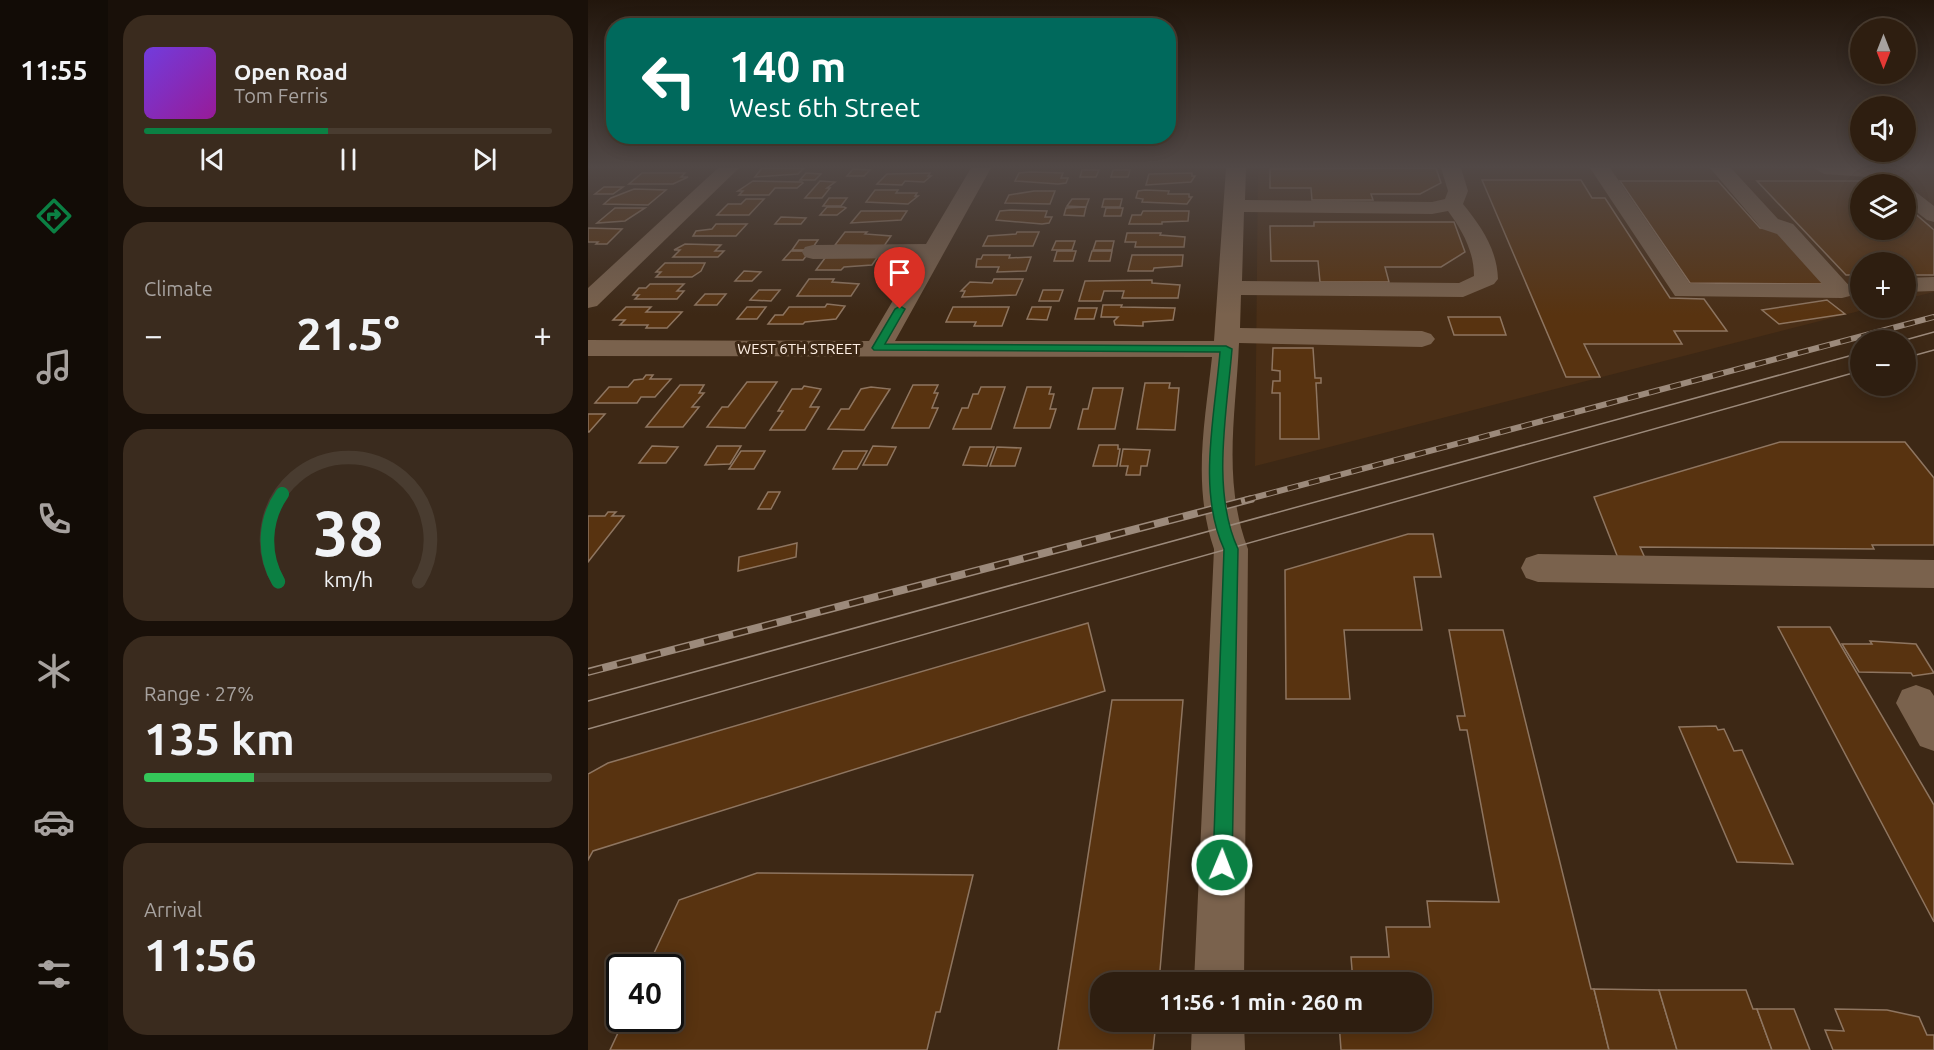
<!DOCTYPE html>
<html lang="en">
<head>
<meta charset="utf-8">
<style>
  :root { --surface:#2e1e10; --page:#3a2b1e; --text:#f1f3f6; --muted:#a7a29f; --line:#493c30; --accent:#0b8043 }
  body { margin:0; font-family:Ubuntu,sans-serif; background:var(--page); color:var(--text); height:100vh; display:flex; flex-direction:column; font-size:22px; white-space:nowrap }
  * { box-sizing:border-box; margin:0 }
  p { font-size:20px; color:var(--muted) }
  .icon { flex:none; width:33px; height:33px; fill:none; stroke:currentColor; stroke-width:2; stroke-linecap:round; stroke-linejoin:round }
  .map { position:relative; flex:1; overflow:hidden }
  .details { display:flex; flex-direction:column; gap:15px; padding:15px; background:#191009; width:480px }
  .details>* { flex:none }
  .top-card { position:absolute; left:18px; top:18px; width:570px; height:126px; border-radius:24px; box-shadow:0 3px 15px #0003,0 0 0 2px var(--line); background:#00695c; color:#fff; overflow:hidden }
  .needle { width:39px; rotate:180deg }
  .buttons { position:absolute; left:1262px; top:18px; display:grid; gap:12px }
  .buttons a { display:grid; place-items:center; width:66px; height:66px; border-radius:50%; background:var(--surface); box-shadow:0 3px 15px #0003,0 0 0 2px var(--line); font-size:30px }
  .speed { position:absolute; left:18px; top:954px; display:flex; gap:12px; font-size:30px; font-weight:700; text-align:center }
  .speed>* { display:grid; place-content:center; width:78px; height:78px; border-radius:50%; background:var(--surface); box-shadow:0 3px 15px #0003,0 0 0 2px var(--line); line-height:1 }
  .speed .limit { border:3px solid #111; border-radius:9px; background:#fff; color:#111 }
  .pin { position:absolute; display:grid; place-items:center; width:51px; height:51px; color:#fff; margin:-62px -26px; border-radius:50% 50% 50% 0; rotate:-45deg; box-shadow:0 0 6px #0007 }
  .pin .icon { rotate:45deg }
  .me { position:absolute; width:66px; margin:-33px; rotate:1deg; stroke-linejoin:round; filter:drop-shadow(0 0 4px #0008) }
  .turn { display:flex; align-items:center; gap:21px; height:126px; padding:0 24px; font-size:27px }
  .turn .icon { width:78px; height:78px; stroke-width:2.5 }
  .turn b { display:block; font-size:42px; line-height:51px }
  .big { font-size:45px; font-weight:700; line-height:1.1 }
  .details .card { flex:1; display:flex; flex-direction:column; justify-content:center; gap:9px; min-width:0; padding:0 21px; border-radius:24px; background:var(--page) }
  .details .dial { align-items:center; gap:0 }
  .dial svg { height:156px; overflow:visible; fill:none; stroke:var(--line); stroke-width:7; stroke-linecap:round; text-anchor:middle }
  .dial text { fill:var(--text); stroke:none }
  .song { display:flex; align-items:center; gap:18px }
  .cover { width:72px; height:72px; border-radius:9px; background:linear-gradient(135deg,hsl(260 70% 55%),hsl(300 70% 35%)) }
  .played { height:6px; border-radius:3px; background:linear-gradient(90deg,var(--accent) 45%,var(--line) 45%) }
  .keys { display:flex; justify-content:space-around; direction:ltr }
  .heat { display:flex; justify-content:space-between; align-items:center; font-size:33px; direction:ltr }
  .charge { height:9px; border-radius:4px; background:linear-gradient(90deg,#34c759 27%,var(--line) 0) }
  .trip { position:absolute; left:502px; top:972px; width:342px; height:60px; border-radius:24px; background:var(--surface); box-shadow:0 3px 15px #0003,0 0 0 2px var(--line); font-weight:700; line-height:60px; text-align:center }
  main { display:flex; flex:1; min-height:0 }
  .tabs { display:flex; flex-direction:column; width:108px; justify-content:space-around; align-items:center; background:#120c06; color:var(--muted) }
  .tabs .icon { width:42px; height:42px }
  .tabs .on { color:var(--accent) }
  .tabs b { font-size:27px; color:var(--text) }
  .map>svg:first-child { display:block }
  .built { fill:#492e16; fill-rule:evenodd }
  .building { fill:#583310; stroke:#8e7560; stroke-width:1.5 }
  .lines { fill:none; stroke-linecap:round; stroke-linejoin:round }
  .minor { fill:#7a624d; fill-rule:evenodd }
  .tram { stroke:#9c8a7b; stroke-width:1.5 }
  .rail-far1-casing { stroke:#9c8a7b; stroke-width:6 }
  .rail-casing { stroke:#9c8a7b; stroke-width:8 }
  .rail-far1 { stroke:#3d2815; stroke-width:4; stroke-dasharray:11; stroke-linecap:butt }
  .rail { stroke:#3d2815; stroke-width:5; stroke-dasharray:15; stroke-linecap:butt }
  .route { fill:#0b8043; stroke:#07532c; stroke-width:1.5 }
  .labels { text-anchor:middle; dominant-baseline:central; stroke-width:6; stroke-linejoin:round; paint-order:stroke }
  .far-street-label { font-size:15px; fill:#feefe4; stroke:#3d2815 }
</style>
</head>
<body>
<main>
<nav class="tabs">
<b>11:55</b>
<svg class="icon on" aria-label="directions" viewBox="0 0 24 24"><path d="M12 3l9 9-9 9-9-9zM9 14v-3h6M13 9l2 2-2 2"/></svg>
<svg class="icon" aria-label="music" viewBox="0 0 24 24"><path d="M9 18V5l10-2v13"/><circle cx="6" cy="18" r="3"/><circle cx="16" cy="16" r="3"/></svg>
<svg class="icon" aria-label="phone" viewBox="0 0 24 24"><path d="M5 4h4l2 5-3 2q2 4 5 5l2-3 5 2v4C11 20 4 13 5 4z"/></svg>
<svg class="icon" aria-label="climate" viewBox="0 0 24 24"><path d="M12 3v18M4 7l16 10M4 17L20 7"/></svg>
<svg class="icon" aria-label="car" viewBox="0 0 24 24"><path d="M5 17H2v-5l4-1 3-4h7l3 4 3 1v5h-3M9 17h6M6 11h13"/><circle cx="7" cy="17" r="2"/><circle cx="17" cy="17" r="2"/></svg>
<svg class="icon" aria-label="filters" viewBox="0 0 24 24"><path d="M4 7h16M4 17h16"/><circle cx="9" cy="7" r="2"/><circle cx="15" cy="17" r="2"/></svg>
</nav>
<section class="details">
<div class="card">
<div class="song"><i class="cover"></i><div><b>Open Road</b><p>Tom Ferris</p></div></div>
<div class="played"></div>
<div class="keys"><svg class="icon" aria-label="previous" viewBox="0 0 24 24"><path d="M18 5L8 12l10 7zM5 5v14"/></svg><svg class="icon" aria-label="pause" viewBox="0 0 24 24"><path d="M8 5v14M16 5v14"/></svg><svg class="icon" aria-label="next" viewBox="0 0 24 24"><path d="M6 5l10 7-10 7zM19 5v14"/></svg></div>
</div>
<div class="card"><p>Climate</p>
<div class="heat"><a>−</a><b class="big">21.5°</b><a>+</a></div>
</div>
<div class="card dial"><svg viewBox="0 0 100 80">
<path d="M14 69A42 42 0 1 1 86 69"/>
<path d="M14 69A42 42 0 0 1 16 24" stroke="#0b8043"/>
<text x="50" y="56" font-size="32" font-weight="700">38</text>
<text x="50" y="72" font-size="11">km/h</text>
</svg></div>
<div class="card"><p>Range · 27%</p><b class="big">135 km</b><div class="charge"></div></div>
<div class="card"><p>Arrival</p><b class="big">11:56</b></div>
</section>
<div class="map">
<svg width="1346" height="1050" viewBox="0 0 1346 1050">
  <rect width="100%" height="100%" fill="#3d2815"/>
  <!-- built -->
  <path class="built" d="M670,168h676v124l-29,7v-37h-45v46h11l-616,158zM1272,184h45v46h-45z"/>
  <!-- building -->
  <g class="building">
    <polygon points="174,168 216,168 210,174 167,177"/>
    <polygon points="848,168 853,183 832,194 783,194 785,200 724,200 723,188 682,188 682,169"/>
    <polygon points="265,169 282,170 276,176 259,176"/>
    <polygon points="494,170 511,170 508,177 492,177"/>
    <polygon points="525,170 542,170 540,177 523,177"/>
    <polygon points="442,172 475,173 473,178 480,178 478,183 470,184 427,181 431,173"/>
    <polygon points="54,173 97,173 93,177 100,177 85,184 41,184"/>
    <polygon points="218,173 233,174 227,180 212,180"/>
    <polygon points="342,173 340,176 343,176 336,182 317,181 314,185 289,184 299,174"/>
    <polygon points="604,173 604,176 607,176 603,182 558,185 561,174"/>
    <polygon points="894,180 993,180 1004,198 1017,198 1082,298 1116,299 1139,331 1086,331 1094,344 996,344 1012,377 978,377"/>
    <polygon points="165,181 214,182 215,183 209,188 187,188 181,195 151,195 155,191 150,191"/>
    <polygon points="232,181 247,182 239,188 242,188 234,198 217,198"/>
    <polygon points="1032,181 1130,181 1172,228 1189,228 1239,284 1102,283"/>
    <polygon points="1169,181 1289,181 1293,184 1272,184 1272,230 1317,230 1317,205 1346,230 1346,275 1317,275 1317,262 1272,262 1272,275 1258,275"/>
    <polygon points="16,187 35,187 25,194 7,194"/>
    <polygon points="46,189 78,190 60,205 16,204 23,198"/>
    <polygon points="287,190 310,190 308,193 329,193 327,196 330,196 320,204 278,202"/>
    <polygon points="557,190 581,191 580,194 601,194 601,197 604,197 599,204 554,202 555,199 548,198 550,191"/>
    <polygon points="446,191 467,191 462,204 417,203 421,195"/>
    <polygon points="241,198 259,198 253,206 235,206"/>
    <polygon points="158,199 176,199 161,215 129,215 140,204 153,204"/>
    <polygon points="501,199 498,207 479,206 484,199"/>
    <polygon points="516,199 534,199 532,207 514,207"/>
    <polygon points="239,207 256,207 258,208 249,215 232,215"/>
    <polygon points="498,207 496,216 476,215 478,208"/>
    <polygon points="27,208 57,208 37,221 9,223"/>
    <polygon points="518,208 535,208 533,216 516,216"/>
    <polygon points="423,210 459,211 457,217 464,217 461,223 454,224 408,220 412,211"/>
    <polygon points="273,211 319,211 313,220 263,223"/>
    <polygon points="555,211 601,211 600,221 574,222 574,224 541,224 544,215 553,215"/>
    <polygon points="193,217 218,218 213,224 187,224"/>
    <polygon points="726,222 866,222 877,252 853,267 797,267 801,282 732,282 730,261 683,261 682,226 726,226"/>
    <polygon points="128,224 159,224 148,236 105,236 108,231 124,229"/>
    <polygon points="0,228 34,229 19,244 8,244 10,242 0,242"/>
    <polygon points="257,232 279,232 277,234 303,236 296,246 247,245"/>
    <polygon points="429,232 451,232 445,246 395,246 400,236 428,234"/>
    <polygon points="539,233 573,233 572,235 597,237 596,247 547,247 548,242 537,242"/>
    <polygon points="211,240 230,240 223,250 204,250"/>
    <polygon points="468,241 487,241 484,250 464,250"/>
    <polygon points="508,241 526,241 524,250 505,250"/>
    <polygon points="97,244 133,245 127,251 136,251 130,257 85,257 92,250 86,250"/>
    <polygon points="203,251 222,251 215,260 195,260"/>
    <polygon points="469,251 488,251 485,261 466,261"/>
    <polygon points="504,251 524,251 522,261 501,261"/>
    <polygon points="240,254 291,255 284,265 256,267 253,270 228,270"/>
    <polygon points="395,255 422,255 421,258 443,257 438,271 409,272 411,267 388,267 389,259 393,259"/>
    <polygon points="544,255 595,255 594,266 566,268 565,271 540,271"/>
    <polygon points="77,263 117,263 113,271 104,277 68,277 73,272 68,272"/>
    <polygon points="156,271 173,272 164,281 147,281"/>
    <polygon points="221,279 246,279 244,282 271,284 263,296 209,296"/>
    <polygon points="406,279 435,279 428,295 374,297 377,291 373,291 382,282 404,283"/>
    <polygon points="564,280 564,283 592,285 590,298 534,298 536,291 516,291 513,301 491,301 497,281"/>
    <polygon points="62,284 96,284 89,291 96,291 89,299 47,299 51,295 45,295 51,288 58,288"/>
    <polygon points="171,290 192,290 183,301 162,300"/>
    <polygon points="455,290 475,290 471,301 451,301"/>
    <polygon points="117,294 138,294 129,305 107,305"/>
    <polygon points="1239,300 1257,314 1191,324 1174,310"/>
    <polygon points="239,304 257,306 248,319 217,322 215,324 180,324 187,315 195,315 201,307 237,307"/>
    <polygon points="515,305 534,305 533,307 587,308 585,320 555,322 555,326 527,325 526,321 530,317 513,317"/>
    <polygon points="38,307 63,307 58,312 94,312 79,328 58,328 60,325 32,325 37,320 25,320"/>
    <polygon points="159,307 178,307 169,319 149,319"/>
    <polygon points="365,307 421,307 414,326 386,326 388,322 358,322"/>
    <polygon points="444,307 463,307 459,320 439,319"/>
    <polygon points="490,308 509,308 506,319 487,319"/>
    <polygon points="860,317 912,317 918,335 866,335"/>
    <polygon points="685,348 725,348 727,378 733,378 733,383 728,383 731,439 692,439 692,393 684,393 685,381 692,381 692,371 684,370"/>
    <polygon points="58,375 65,375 62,379 83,379 67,397 53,397 49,403 7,403 21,387 40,387 46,380 55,379"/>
    <polygon points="159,382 189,382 157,428 119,427 134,407 140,407"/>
    <polygon points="557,383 582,383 581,388 591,388 587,430 549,429"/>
    <polygon points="92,385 116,385 111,393 116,393 104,407 111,407 95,427 58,427"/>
    <polygon points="325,385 350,385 346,393 350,393 344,408 350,408 341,428 304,428"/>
    <polygon points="216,386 233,389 222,407 231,407 217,430 182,430 195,411 190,411 204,389 214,389"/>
    <polygon points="283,387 302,389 276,430 240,429 253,409 261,409 273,389"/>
    <polygon points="393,387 417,387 403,429 365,429 374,408 380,408 385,394 390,394"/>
    <polygon points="439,387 463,387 461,394 466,394 462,409 468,409 462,428 426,428"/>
    <polygon points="505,388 535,388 527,429 490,429 495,409 500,409"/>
    <polygon points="0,414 17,414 1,432 0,432"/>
    <polygon points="1192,442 1317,442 1346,478 1346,545 1284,545 1286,549 1052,547 1057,558 1030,558 1006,497"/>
    <polygon points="511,445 530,445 530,449 532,449 529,466 505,466"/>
    <polygon points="64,446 90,447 78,463 51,463"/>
    <polygon points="129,446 153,446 142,464 117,465"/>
    <polygon points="285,446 308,447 299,465 275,465"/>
    <polygon points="382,447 406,447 399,466 375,465"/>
    <polygon points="409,447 433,448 427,466 402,466"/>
    <polygon points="535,449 562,450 559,466 553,466 552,475 538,475 540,466 532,466"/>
    <polygon points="153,451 177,451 166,469 141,469"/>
    <polygon points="255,451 279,451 269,469 245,469"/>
    <polygon points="180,492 192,492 183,509 170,509"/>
    <polygon points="20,512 28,512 24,516 36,516 0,562 0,516 17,516"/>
    <polygon points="820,534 845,534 853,577 826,577 834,630 756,630 762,699 698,699 697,570"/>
    <polygon points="209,543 208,557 150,571 151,557"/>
    <polygon points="500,623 517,691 5,851 0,860 0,774 20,763"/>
    <polygon points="1190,627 1242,627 1346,805 1346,922"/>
    <polygon points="861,630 915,630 1003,989 1006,989 1021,1050 753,1050 751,1022 834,1022 834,982 749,982 765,982 763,957 801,957 798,927 842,927 839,901 911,902 879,730 872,730 869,716 877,716"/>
    <polygon points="1282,641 1328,644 1346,673 1325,676 1323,673 1271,672 1254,644 1284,644"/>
    <polygon points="524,700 595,700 571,982 513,982 513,1022 568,1022 565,1050 470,1050"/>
    <polygon points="1128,726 1130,730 1136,729 1146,751 1154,750 1205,864 1149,862 1091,727"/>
    <polygon points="169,873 385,875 352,1012 348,1012 339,1050 22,1050 37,1018 82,1018 82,968 59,968 91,900"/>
    <polygon points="1006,989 1071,990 1089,1050 1021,1050"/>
    <polygon points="1071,990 1158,990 1165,1009 1169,1009 1184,1050 1089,1050"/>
    <polygon points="1169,1009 1206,1009 1222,1050 1184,1050"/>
    <polygon points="1247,1009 1299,1010 1331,1017 1339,1035 1346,1035 1346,1050 1245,1050 1237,1030 1256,1031"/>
  </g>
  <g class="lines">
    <!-- minor -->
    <g class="minor">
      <polygon points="130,168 151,168 9,306 0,308 0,288"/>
      <path d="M383,168h20l-96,173h319l12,-173h20l-1,32 187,2 13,-3 3,-8 -7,-23h20l7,23 -5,13c18,22 34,45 35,75l-4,5 -31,13 -222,-2 -1,33 182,3 9,3 4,5 -4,5 -9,3 -183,-4c-3,70 -17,138 9,206l-4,433h-50l20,-433c-22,-64 -9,-127 -2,-192l-624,-1v-16l281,1 49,-83 -105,1 -8,-2 -3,-5 3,-5 8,-2 113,-1zM860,211c14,19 26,40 26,65l-15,7 -217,-2 2,-69 188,2z"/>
      <polygon points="1002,168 1022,168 1102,284 1234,284 1189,234 1174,229 1122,168 1143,168 1190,219 1205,224 1266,291 1262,296 1254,298 1087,296"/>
      <polygon points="1226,168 1293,168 1317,184 1294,184 1281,177 1236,174"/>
      <polygon points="1317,187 1324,189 1346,206 1346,222 1339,220 1317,203"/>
      <polygon points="1346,277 1346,291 1317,292 1317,278"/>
      <polygon points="950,554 1346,560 1346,588 950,582 938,578 933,568 938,558"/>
      <polygon points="1328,685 1342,690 1346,696 1346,751 1332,746 1308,703 1314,690"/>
      <polygon points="604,1022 656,1022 657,1050 603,1050"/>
    </g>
    <!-- tram -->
    <g class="tram">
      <polyline points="1317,340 1346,332"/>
      <polyline points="1317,358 1346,350"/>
      <polyline points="0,701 1272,353"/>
      <polyline points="0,729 1272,371"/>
    </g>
    <!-- rail-far1 casing -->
    <g class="rail-far1-casing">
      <polyline id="rail-far1" points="657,500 1346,317"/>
    </g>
    <!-- rail casing -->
    <g class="rail-casing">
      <polyline id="rail" points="0,672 663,499"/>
    </g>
    <!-- rail-far1 -->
    <use href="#rail-far1" class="rail-far1"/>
    <!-- rail -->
    <use href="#rail" class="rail"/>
  </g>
  <!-- sky -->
  <linearGradient id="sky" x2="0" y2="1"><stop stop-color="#22160c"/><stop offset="0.53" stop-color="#514846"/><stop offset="1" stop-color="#514846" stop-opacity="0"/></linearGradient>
  <rect width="1346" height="315" fill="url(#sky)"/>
  <!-- route -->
  <path class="route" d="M312,306l5,3 -20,35 341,2 6,3c-5,62 -21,142 6,200l-6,316 -3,6 -7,3 -6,-3 -3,-6 11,-316c-27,-59 -9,-134 -4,-197l-346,-2 -2,-2 23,-39z"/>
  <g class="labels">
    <!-- far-street labels -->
    <g class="far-street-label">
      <text x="211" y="348">WEST 6TH STREET</text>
    </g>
  </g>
</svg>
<div class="buttons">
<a><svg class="needle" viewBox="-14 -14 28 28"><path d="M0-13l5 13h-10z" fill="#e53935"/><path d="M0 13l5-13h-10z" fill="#a7a29f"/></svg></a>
<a><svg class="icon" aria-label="sound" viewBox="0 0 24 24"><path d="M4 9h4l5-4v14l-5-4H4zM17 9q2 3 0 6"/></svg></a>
<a><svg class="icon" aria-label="layers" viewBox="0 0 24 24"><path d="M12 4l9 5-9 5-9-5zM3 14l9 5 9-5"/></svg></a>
<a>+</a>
<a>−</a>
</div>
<div class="speed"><div class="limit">40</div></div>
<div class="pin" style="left:312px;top:309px;background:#d93025"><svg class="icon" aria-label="arrive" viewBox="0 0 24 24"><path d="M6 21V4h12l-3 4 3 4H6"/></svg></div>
<svg class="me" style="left:634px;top:865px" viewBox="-20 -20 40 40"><circle r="17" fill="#0b8043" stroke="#fff" stroke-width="3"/><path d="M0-11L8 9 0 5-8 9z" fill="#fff"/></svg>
<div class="trip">11:56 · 1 min · 260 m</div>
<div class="top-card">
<div class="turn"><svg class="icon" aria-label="left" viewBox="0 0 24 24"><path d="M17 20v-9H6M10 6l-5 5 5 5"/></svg><div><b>140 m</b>West 6th Street</div></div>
</div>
</div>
</main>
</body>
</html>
